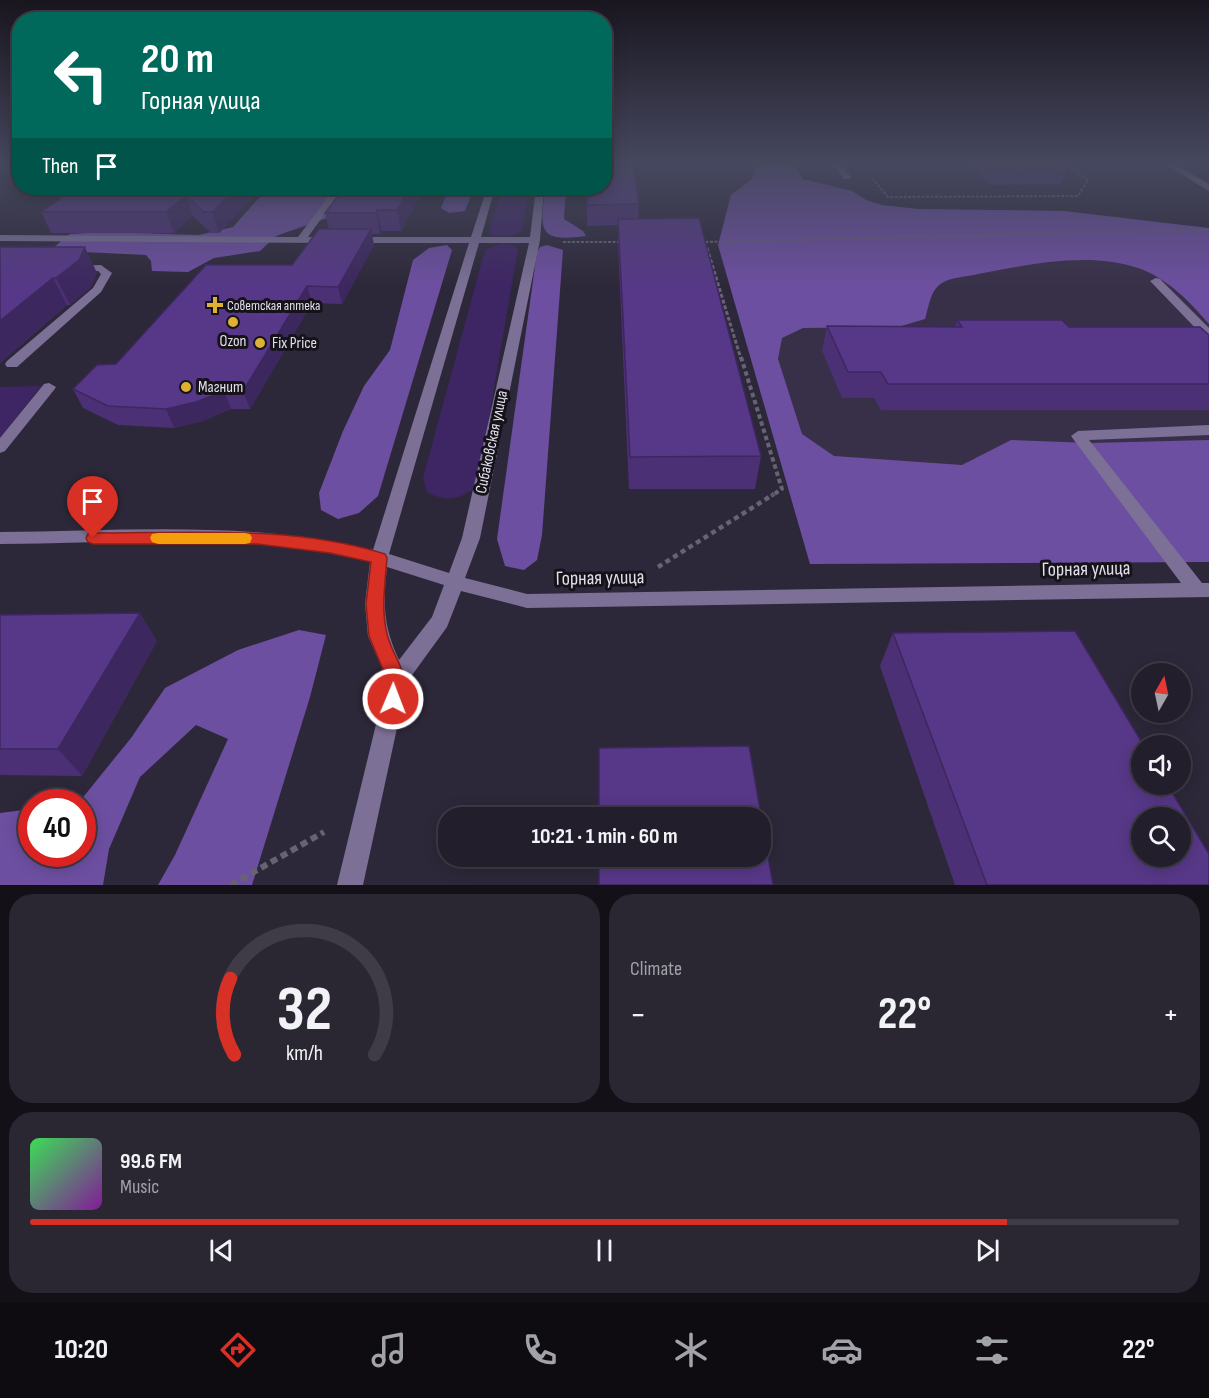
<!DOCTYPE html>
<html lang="en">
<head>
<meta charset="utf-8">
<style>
  :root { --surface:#221e2b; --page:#2a2733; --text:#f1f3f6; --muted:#a2a2a9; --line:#3f3c47; --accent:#d93025 }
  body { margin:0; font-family:"Sofia Sans Condensed",sans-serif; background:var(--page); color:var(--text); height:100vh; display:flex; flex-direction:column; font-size:22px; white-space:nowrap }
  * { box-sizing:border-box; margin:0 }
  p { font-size:20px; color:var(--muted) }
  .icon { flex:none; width:33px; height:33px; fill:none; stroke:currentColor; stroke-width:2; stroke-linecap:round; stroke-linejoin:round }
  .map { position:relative; height:885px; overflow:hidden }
  .drawer { display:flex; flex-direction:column; gap:9px; padding:9px; background:#131018; flex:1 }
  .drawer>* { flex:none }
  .top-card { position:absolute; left:12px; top:12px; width:600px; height:183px; border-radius:24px; box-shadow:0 3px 15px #0003,0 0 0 2px var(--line); background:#00695c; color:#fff; overflow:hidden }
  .needle { width:39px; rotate:9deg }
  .buttons { position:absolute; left:1131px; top:663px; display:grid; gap:12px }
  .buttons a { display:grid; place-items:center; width:60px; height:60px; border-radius:50%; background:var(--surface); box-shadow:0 3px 15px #0003,0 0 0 2px var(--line); font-size:30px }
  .speed { position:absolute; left:18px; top:789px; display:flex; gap:12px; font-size:30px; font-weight:700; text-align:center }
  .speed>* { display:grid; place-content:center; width:78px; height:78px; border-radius:50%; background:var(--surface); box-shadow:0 3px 15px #0003,0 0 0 2px var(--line); line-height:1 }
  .speed .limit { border:9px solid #d22; background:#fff; color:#111 }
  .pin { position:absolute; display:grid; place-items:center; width:51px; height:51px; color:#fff; margin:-62px -26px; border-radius:50% 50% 50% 0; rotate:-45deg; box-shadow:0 0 6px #0007 }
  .pin .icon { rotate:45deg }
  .me { position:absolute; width:66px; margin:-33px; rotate:1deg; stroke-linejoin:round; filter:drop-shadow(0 0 4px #0008) }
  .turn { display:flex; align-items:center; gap:21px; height:126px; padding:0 30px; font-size:27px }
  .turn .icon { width:78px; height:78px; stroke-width:2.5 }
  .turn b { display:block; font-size:42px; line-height:51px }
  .then { display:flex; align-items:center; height:57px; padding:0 30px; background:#0003; gap:12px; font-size:22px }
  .big { font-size:45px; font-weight:700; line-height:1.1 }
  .drawer .tile { flex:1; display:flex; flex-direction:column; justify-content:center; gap:9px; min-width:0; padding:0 21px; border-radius:24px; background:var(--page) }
  .drawer .dial { align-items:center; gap:0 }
  .dial svg { height:156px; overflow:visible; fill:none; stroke:var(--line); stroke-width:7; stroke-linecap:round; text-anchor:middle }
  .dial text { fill:var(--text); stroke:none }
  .song { display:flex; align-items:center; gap:18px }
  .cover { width:72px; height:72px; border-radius:9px; background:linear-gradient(135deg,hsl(130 70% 55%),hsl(290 70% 35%)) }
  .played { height:6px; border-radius:3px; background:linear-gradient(90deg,var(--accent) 85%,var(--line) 85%) }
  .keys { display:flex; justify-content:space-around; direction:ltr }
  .heat { display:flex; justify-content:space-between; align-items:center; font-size:33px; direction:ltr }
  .drawer .tiles { flex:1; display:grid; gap:9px; grid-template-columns:1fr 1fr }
  .tile:last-child { grid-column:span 2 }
  .trip { position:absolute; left:438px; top:807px; width:333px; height:60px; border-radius:24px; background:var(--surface); box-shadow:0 3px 15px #0003,0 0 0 2px var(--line); font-weight:700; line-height:60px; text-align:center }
  .tab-bar { display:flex; height:96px; justify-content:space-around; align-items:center; background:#0e0c11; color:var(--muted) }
  .tab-bar .icon { width:42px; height:42px }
  .tab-bar .on { color:var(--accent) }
  .tab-bar b { font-size:27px; color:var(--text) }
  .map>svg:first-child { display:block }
  .built { fill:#383048 }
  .green { fill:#3e2564 }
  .forest { fill:#6d4fa1 }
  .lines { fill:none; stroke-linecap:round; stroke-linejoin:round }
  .path-far4 { stroke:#676372; stroke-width:2; stroke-dasharray:3 1.5; stroke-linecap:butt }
  .path-far3 { stroke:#676372; stroke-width:3; stroke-dasharray:4 2; stroke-linecap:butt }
  .path-far2 { stroke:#676372; stroke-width:4; stroke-dasharray:4.5 3; stroke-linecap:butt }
  .path-far1 { stroke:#676372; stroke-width:4.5; stroke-dasharray:5 4; stroke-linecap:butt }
  .path { stroke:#676372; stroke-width:6; stroke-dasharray:7 4.5; stroke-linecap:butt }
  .minor { fill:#7c7096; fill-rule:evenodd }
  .wall { fill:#4b3075 }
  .shaded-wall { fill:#3d275f }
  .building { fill:#573888; stroke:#3d275f; stroke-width:1.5; fill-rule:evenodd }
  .route { fill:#d93025; stroke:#8d1f18; stroke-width:1.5 }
  .slow { fill:#f59e0b }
  .poi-dot { fill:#ddb133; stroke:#15121a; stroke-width:2 }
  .labels { text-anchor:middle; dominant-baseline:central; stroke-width:6; stroke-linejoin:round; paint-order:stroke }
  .far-poi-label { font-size:14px; fill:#e2dfea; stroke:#15121a; text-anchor:start }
  .poi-label { font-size:16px; fill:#e2dfea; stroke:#15121a; text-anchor:start }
  .street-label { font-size:16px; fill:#e2dfea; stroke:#15121a }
  .near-street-label { font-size:20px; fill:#e2dfea; stroke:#15121a }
</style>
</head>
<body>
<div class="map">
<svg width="1209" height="885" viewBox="0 0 1209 885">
  <rect width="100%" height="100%" fill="#2d2839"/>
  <!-- built -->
  <polygon class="built" points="1209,244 1209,562 810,564 718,245"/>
  <!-- green -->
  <g class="green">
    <path d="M502,188h27l-7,43c-10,6 -19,6 -30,4l-3,-4z"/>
    <path d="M501,244l12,1 5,4 -41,238c-19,12 -29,16 -50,5l-4,-14 62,-228z"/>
    <polygon points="41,386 0,438 0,387"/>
  </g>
  <!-- forest -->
  <g class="forest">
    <path d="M752,163h40l11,16 49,12 14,9 16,5 36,4 146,2 145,17v96c-19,-22 -40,-44 -68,-55 -52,-18 -110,-5 -163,5 -11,3 -27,3 -36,9 -12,7 -13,24 -17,36l-27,8 -95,1 -21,10 -4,21 24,75 32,22 128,9 49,-25 80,3 118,-3v122l-399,2 -92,-319 13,-50 21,-16 4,-14z"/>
    <polygon points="268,188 349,188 327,218 276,236 260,251 214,258 188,272 152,271 151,261 146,255 62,251 54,247 70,234 103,232 199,235 233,227"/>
    <polygon points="449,188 474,188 465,211 449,213 441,208"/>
    <path d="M545,188h21l-2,31 19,12 3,5c-51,7 -45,-8 -41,-48z"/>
    <polygon points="447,245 452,250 378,496 359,513 338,519 321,510 319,493 343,431 364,386 390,350 413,260 429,248"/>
    <polygon points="547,245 563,250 542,535 537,560 524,570 505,566 497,539 537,252 540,247"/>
    <polygon points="299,630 326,635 310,697 252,885 158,885 175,855 228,739 196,725 140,777 109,849 103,885 0,885 0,813 31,809 32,854 82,854 82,802 71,802 80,801 131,738 165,688 238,650"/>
  </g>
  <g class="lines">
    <!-- path-far4 -->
    <g class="path-far4">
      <polyline points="872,178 888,197 1078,196 1088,180 1064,163"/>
      <polyline points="563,242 621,242"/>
      <polyline points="701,242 1209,230"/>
      <polyline points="705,242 707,250"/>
    </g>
    <!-- path-far3 -->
    <polyline class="path-far3" points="707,248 741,359"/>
    <!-- path-far2 -->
    <polyline class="path-far2" points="741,357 782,489 771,496"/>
    <!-- path-far1 -->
    <polyline class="path-far1" points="658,567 774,494"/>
    <!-- path -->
    <polyline class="path" points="231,885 324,832"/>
    <!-- minor -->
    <g class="minor">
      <polygon points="832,163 840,163 851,177 850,179 844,179"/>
      <polygon points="1163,163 1173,163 1209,184 1209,191"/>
      <polygon points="335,188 343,188 308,237 334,238 335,240 330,243 0,241 0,235 298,237"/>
      <path d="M487,188h8l-14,49h49l6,-49h8l-4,52 -60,298 -15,40 62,16 654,-11 -110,-147 7,-5 131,-6v10l-120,5 113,143h7v14l-682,11 -66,-17 -14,36 -40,55 -44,203h-26l50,-206 -19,-43 -3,-32 5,-42c-120,-30 -248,-19 -370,-18v-12c123,-1 252,-12 373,18l96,-307h-115l-5,-3 5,-3h117zM479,243h50l-67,295 -13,35 -60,-19zM387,567l57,18 -12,32 -33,43c-16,-34 -16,-56 -12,-93z"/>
      <polygon points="101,265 112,273 101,292 17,367 7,367 5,364 7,361 93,288 101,274 98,271 70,270 70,266"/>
      <polygon points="1156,278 1160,279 1209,328 1209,339 1205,338 1152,283 1150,281"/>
      <polygon points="49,383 56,387 54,390 5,451 0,453 0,438 44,384"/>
    </g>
  </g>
  <!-- wall -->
  <g class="wall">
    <polygon points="967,163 1065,163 1068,165 1061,184 992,185"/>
    <polygon points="262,188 219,233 211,233 193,216 174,233 51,233 41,212"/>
    <polygon points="424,188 401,231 382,231 380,234 372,234 374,245 342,304 312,303 250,409 231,409 203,421 174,428 118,425 83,408 73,389 116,364 292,265 329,229 325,213"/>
    <polygon points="587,188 639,204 638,219 761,456 755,489 629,489 618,245 618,225 587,226"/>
    <polygon points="0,247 97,273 91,287 70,305 67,305 0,363"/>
    <polygon points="957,320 1069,327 1209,335 1209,410 881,410 874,398 842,398 822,351 827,326 955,327"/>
    <polygon points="0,615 157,641 82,776 0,775"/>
    <polygon points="893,633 1209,885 955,885 880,666"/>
  </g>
  <!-- shaded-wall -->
  <g class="shaded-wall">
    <polygon points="237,188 262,188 219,233 212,212"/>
    <polygon points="410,188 424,188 401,231 397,210"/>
    <polygon points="186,195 193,216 174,233 166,212"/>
    <polygon points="377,210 382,231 380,234 376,213"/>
    <polygon points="371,229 374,245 342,304 338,287"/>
    <polygon points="85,247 97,273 91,287 70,305 56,278"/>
    <polygon points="53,278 67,305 0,363 0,321"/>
    <polygon points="307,286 312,303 250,409 243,391"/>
    <polygon points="224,391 231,409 203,421 174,428 166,409"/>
    <polygon points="140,613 157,641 82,776 58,749"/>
  </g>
  <!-- building -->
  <g class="building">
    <polygon points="604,163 633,163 639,204 587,205 587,188 604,188"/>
    <polygon points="995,163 1065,163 1068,165 998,165"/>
    <polygon points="76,188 237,188 212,212 204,212 186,195 166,212 41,212"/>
    <polygon points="344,188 410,188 397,210 377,210 376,213 325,213"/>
    <polygon points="699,218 761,456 630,457 618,219"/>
    <polygon points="319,229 371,229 338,287 307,286 243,391 224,391 196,402 166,409 108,406 73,389 97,365 116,364 206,265 292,265"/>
    <polygon points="0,247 85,247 79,260 56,278 53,278 0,321"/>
    <polygon points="957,320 1062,320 1069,327 1200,327 1209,335 1209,384 888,384 881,372 848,372 827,326 962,327"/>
    <polygon points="140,613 58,749 0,749 0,615"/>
    <path d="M1075,631l69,115h-2v38h25l42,70v31h-222l-94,-252zM1142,818h38v38h-38z"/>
    <polygon points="749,746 773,885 599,885 599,856 760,856 760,818 599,818 599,748"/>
  </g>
  <!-- sky -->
  <linearGradient id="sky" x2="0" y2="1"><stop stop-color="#19161f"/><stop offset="0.57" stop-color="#46485f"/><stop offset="1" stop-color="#46485f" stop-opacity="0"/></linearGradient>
  <rect width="1209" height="287" fill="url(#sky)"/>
  <!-- route -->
  <path class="route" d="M93,533c97,0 198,-8 292,21l2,4c-2,26 -6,51 0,76 7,28 27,40 12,71l-6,3 -7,-3 -3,-6 4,-20 -18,-43 -3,-32 5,-42 -41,-9 -73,-9h-164l-5,-2 -2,-4 2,-4z"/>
  <!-- slow -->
  <polygon class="slow" points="158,533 245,533 250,534 252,538 250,543 245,544 158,544 152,542 150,538 152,534"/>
  <!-- markers -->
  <g class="poi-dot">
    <path d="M212 296h6v6h6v6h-6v6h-6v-6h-6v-6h6z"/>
    <circle cx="233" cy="322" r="6"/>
    <circle cx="260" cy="343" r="6"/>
    <circle cx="186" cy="387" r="6"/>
  </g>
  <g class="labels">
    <!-- far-poi labels -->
    <g class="far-poi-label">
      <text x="227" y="305">Советская аптека</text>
    </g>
    <!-- poi labels -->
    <g class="poi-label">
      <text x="233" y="341" text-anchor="middle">Ozon</text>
      <text x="272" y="343">Fix Price</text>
      <text x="198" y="387">Магнит</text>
    </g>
    <!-- street labels -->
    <g class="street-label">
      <text transform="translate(492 442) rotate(-78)">Сибаковская улица</text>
    </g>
    <!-- near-street labels -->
    <g class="near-street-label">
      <text transform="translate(1086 569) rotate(-1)">Горная улица</text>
      <text transform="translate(600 578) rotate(-1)">Горная улица</text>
    </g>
  </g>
</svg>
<div class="buttons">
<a><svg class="needle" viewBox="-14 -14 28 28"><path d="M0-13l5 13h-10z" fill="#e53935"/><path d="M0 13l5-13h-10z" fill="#a2a2a9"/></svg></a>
<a><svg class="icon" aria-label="sound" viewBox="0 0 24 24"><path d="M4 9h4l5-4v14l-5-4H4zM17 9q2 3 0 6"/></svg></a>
<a><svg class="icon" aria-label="search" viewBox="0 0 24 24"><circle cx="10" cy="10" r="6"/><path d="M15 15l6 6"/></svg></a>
</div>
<div class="speed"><div class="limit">40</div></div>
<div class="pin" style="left:93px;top:538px;background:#d93025"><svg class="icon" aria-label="arrive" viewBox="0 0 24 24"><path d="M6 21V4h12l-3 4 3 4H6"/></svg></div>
<svg class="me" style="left:393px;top:699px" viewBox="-20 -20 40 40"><circle r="17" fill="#d93025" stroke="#fff" stroke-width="3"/><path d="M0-11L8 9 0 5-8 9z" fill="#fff"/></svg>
<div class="trip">10:21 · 1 min · 60 m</div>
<div class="top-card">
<div class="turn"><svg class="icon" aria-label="left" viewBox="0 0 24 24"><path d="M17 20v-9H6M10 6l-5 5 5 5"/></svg><div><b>20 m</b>Горная улица</div></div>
<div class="then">Then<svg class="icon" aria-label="arrive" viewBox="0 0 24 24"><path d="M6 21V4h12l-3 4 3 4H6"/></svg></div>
</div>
</div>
<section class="drawer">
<div class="tiles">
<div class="tile dial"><svg viewBox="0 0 100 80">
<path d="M14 69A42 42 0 1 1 86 69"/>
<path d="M14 69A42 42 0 0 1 12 30" stroke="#d93025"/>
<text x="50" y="56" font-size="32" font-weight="700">32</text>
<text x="50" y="72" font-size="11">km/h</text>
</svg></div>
<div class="tile"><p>Climate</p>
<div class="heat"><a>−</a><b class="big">22°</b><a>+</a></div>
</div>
<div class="tile">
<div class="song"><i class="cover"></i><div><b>99.6 FM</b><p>Music</p></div></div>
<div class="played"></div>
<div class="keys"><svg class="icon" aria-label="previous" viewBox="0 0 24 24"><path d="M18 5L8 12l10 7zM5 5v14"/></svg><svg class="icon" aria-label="pause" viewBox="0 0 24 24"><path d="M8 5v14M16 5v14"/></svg><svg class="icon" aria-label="next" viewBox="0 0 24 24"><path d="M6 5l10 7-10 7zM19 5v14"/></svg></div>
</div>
</div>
</section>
<nav class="tab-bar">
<b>10:20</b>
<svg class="icon on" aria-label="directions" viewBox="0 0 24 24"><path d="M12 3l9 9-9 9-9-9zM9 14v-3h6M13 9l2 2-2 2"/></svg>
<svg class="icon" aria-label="music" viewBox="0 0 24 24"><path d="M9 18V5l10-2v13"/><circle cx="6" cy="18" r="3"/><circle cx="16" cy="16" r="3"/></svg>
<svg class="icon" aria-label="phone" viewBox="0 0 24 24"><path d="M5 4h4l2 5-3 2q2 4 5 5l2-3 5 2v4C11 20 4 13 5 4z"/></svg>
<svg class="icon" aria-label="climate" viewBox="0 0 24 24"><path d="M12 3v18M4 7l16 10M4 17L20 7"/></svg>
<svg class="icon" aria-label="car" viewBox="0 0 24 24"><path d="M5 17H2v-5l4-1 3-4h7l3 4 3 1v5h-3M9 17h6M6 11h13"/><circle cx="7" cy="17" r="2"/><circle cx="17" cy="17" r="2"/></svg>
<svg class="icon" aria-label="filters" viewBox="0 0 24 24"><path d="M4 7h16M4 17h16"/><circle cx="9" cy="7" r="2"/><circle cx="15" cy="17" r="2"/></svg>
<b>22°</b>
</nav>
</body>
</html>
